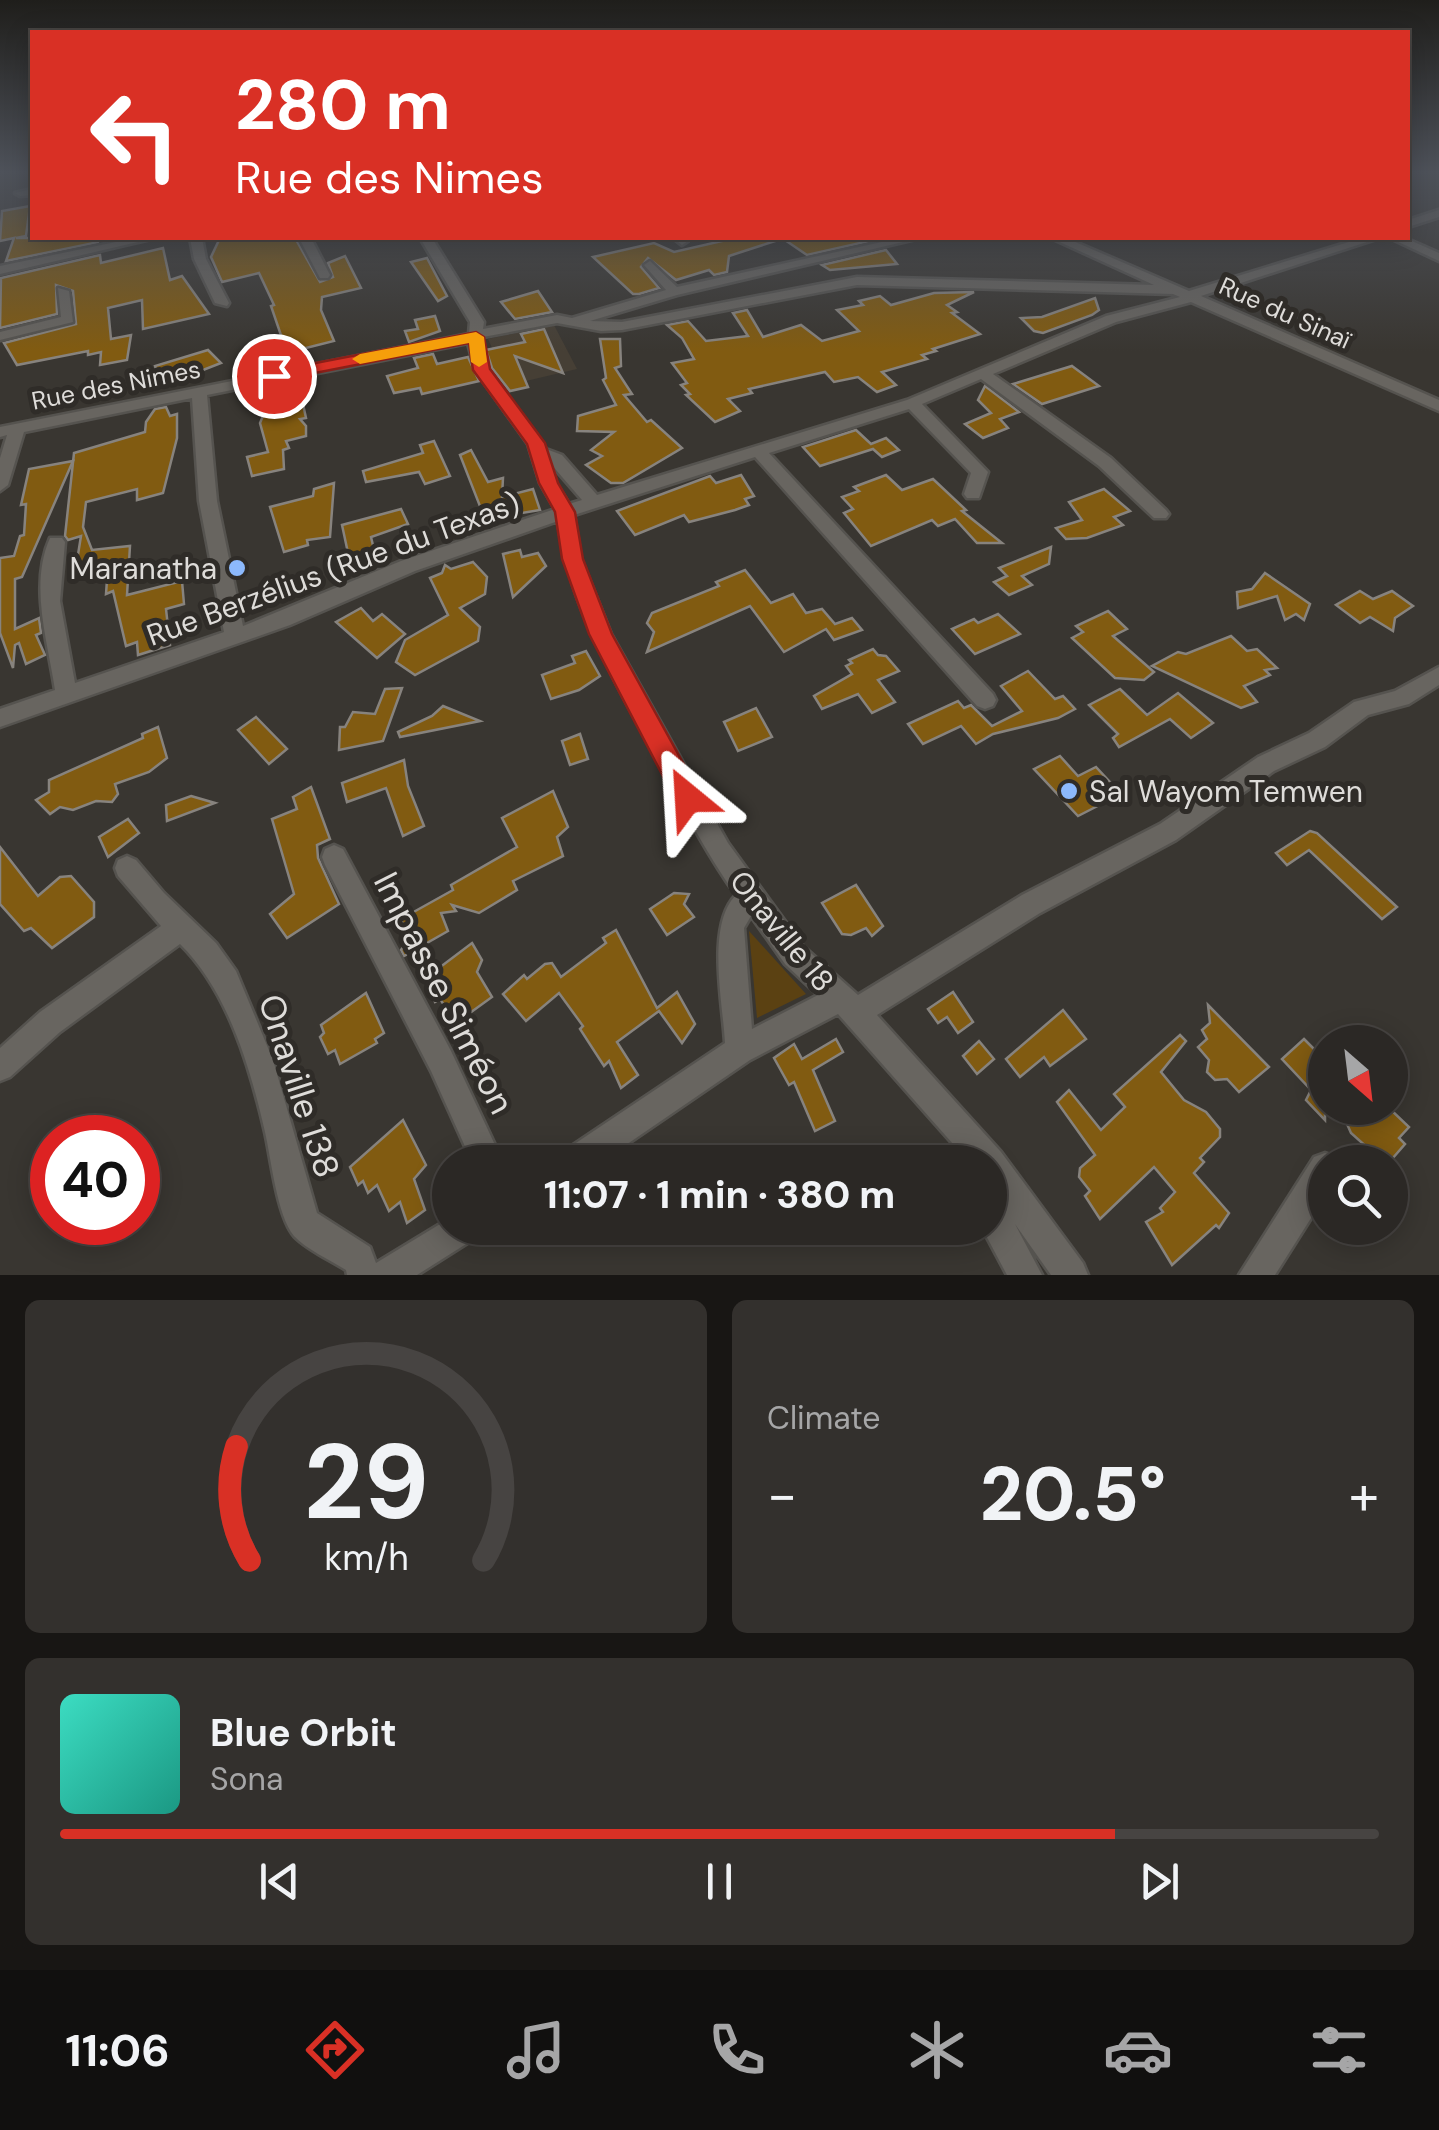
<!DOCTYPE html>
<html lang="en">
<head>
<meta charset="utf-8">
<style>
  :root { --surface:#2b2825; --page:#33302d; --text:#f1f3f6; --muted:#a6a6a7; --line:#474442; --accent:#d93025 }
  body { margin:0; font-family:"DM Sans",sans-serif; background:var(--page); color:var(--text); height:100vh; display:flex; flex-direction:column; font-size:38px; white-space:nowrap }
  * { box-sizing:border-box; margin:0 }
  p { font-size:32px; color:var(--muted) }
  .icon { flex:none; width:55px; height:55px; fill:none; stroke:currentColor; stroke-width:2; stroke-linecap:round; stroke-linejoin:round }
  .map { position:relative; height:1275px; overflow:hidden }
  .panel { display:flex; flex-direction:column; gap:25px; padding:25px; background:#181614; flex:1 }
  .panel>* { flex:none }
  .hud { position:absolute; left:30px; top:30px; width:1380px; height:210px; border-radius:0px; box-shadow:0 5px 25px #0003,0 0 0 2px var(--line); background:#d93025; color:#fff; overflow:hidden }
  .needle { width:65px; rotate:152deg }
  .tools { position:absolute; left:1308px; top:1025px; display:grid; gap:20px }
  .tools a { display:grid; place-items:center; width:100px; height:100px; border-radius:50%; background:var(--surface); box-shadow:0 5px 25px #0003,0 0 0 2px var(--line); font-size:50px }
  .speed { position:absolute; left:30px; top:1115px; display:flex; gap:20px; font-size:50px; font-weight:700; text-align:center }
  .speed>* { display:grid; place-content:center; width:130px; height:130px; border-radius:50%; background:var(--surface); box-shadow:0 5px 25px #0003,0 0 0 2px var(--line); line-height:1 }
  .speed .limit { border:15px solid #d22; background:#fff; color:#111 }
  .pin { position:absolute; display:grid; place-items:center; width:85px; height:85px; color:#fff; margin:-42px; border:5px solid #fff; border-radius:50%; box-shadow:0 2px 10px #0007 }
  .me { position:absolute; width:110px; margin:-55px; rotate:333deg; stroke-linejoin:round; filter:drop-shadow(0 0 8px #0008) }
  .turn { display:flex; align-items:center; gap:35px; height:210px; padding:0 40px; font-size:45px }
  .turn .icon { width:130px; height:130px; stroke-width:2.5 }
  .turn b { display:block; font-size:70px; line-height:85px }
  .big { font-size:75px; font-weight:800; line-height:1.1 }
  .panel .widget { flex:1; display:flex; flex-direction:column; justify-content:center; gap:15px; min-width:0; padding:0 35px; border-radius:15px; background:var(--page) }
  .panel .dial { align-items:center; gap:0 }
  .dial svg { height:260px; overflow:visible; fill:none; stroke:var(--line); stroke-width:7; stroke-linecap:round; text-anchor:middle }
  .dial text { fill:var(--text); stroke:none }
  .song { display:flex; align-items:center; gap:30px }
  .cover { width:120px; height:120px; border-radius:15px; background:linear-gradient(135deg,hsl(170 70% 55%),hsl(170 70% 35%)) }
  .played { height:10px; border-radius:5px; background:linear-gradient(90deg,var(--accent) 80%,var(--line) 80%) }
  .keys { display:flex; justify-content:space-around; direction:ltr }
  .heat { display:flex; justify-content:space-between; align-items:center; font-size:55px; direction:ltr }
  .panel .tiles { flex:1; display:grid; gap:25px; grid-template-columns:1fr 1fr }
  .widget:last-child { grid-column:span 2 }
  .trip { position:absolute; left:432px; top:1145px; width:575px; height:100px; border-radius:50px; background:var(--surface); box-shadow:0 5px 25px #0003,0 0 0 2px var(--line); font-weight:800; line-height:100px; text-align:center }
  .menu { display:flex; height:160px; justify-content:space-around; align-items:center; background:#11100f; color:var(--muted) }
  .menu .icon { width:70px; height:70px }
  .menu .current { color:var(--accent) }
  .menu b { font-size:45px; color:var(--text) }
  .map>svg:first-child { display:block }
  .built { fill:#463f35 }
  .green { fill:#5b4112 }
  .building { fill:#815b11; stroke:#87837e; stroke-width:2.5 }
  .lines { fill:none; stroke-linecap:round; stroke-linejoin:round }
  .minor-casing { stroke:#55534f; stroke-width:5 }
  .minor { fill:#686560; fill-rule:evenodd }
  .route { fill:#d93025; stroke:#8d1f18; stroke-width:2.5 }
  .slow { fill:#f59e0b }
  .poi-dot { fill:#8cb9fc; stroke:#2f2c28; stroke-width:4 }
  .labels { text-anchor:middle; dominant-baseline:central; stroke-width:10; stroke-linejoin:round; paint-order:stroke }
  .far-street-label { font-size:25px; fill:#dedcd9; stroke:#2f2c28 }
  .poi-label { font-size:30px; fill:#dedcd9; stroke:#2f2c28; text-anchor:end }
  .street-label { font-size:30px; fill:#dedcd9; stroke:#2f2c28 }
  .near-street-label { font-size:35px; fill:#dedcd9; stroke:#2f2c28 }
</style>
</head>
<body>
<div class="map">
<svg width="1439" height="1275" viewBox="0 0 1439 1275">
  <rect width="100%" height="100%" fill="#393631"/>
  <!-- built -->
  <polygon class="built" points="554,325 577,369 509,385 488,339"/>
  <!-- green -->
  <polygon class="green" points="749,931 806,994 757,1018"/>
  <!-- building -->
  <g class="building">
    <polygon points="30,206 26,236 16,238 93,238 93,242 99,242 6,261 14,238 0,241 2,211"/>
    <polygon points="220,238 295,238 320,282 333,277 328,263 345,256 361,288 322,297 321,310 334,341 290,352 293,365 283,367 284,344 271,306 274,305 259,273 222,282 211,257"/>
    <polygon points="735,238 775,238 775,241 729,256 727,272 714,275 709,270 676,280 648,258 641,267 659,288 639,294 633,294 593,257 654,243 674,252"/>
    <polygon points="782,238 877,238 878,239 807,255"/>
    <polygon points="163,248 170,280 182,276 209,314 143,329 142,300 108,308 111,339 131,335 127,360 100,365 101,352 88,355 88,351 17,365 4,343 76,324 73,291 56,285 57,314 0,328 1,278 100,255 101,263"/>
    <polygon points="886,250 897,264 830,270 822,265"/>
    <polygon points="427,258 447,296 438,301 411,262"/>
    <polygon points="538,291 552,312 515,319 501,302"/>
    <polygon points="974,292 947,305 957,312 952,313 980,334 933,349 936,351 922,355 927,359 882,372 896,385 877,392 858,377 834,382 825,372 749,389 752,393 728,399 740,411 715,422 686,395 690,394 681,385 687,383 672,363 694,359 682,338 667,325 688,321 706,341 748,336 733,313 747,310 763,337 801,325 822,341 859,331 837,310 863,305 859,301 880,296 891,305 934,293"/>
    <polygon points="1095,298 1099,310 1092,315 1043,333 1034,331 1021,318 1042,317"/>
    <polygon points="435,316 440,331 409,342 405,331 418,329 415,320"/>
    <polygon points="544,329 563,373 515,356 528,387 510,391 492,368 486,350 525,342 521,334"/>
    <polygon points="600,339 620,339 621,366 615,368 632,394 624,395 647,422 651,420 682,448 623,483 611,483 586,465 602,456 591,450 614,432 577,431 578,416 616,405 603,380 606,378"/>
    <polygon points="208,350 221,363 175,381 160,381 155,366"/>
    <polygon points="433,354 437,364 468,357 479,381 422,394 420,388 394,393 387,376 418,368 414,358"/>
    <polygon points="1072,366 1099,386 1042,404 1013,384"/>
    <polygon points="298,381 306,418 300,419 306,426 306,436 286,441 289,448 283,450 284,469 252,476 247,457 268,452 260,423 265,411 252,404 283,398 283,384"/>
    <polygon points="985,386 1019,412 1000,419 1008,428 983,438 965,424 991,413 978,400"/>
    <polygon points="166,407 170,416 177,414 177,438 163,493 137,500 137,489 86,502 83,527 92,550 130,546 127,595 182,581 184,604 166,609 170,645 138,655 137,642 126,646 113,591 106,594 108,566 93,569 90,563 76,567 81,536 68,540 65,536 74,453 145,432 146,422 155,409"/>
    <polygon points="856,430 871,444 886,438 899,450 882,457 873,449 820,466 803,447"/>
    <polygon points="434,441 450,476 425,484 419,472 366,482 363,471 423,453 420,445"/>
    <polygon points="471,450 488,482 503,478 502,497 533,489 540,510 485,519 460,455"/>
    <polygon points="73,461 22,577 15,579 15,629 39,618 41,633 36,635 45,655 26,664 19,643 15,645 13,668 0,633 0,558 14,556 20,536 24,535 26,504 21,505 29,469"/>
    <polygon points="741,475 754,496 745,499 749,505 735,510 689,522 684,515 635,535 617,511 710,476 716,483"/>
    <polygon points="886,475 902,490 933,479 966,510 962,511 1002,543 977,543 955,519 938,526 932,520 871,546 844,513 853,509 842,497 859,491 854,487"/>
    <polygon points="334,483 330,537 307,540 308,545 284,552 270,507 313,496 314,489"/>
    <polygon points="1104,489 1130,511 1114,517 1123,525 1087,538 1066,539 1056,528 1082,520 1069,502"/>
    <polygon points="401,509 408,524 371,537 376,558 351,567 342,525"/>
    <polygon points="1051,547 1049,564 1022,576 1032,585 1009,595 994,582 1007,576 999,568"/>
    <polygon points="520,550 522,557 538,553 546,566 513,597 503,554"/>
    <polygon points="473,562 487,577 485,594 460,608 480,627 478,641 415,675 396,662 405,640 448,615 430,578 442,573 445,565 451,569"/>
    <polygon points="745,570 771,603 793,594 806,613 822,609 835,624 852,618 862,630 834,640 826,629 784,652 750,606 647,652 654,632 647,623 652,613 719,586 716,582"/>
    <polygon points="1265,573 1310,604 1304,620 1296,614 1285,620 1277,596 1238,608 1237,592 1252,589"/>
    <polygon points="1360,591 1373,599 1392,591 1413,606 1395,618 1393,631 1370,617 1360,623 1336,605"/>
    <polygon points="361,608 373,621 382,614 405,634 377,658 336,622"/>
    <polygon points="1108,611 1127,629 1113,636 1154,672 1144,680 1115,678 1072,638 1083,632 1076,626"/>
    <polygon points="998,614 1020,634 975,654 952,629 974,619 978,623"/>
    <polygon points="1231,636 1247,651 1257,649 1277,668 1265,670 1270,675 1244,686 1257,702 1241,708 1152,666 1178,652 1186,654"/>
    <polygon points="873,649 878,655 886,656 899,671 878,680 895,702 872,713 858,694 822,709 814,696 852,674 846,666 852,663 849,660"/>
    <polygon points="586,651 600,676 579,690 551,699 542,675 575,663 572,656"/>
    <polygon points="1028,671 1055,699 1063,696 1075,709 1058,718 993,734 976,744 961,726 923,744 908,724 958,701 964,708 971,705 992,726 1022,711 1001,686"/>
    <polygon points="402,688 383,741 339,750 340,727 345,727 353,712 375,714 385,689"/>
    <polygon points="1120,689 1147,715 1178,693 1213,723 1191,738 1170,719 1119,747 1113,738 1118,734 1089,705"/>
    <polygon points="443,706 480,721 400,737 398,732 432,716"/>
    <polygon points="756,708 772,737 738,751 724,722"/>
    <polygon points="256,717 287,749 269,764 238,730"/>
    <polygon points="158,727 167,758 149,772 115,784 118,794 112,802 96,801 73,810 60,807 50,814 36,800 49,792 49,780 143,738 142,734"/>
    <polygon points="580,734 588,759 570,765 562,741"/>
    <polygon points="1060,756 1078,776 1096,767 1121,794 1078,816 1034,769"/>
    <polygon points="404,760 408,786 424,826 403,836 386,788 347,802 342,783"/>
    <polygon points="311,787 330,839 317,845 318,858 339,904 287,938 270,914 294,894 272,819 297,809 293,797"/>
    <polygon points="553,791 568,827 557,837 563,856 513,881 517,890 479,913 452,905 456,911 441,913 448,931 404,956 401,950 408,939 401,919 453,890 451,885 517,847 502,818"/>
    <polygon points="191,796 215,803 167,821 166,805"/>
    <polygon points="128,819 139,833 108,857 99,837"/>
    <polygon points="1310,831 1317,833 1397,907 1382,919 1309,850 1287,865 1276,853"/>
    <polygon points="0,847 38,896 60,877 71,876 94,902 94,917 52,948 31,928 24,931 0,904"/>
    <polygon points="856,885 883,926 872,936 866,928 851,935 842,934 822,903"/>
    <polygon points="674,893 689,894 684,904 694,917 667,935 650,909"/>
    <polygon points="616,930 657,1008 677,992 695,1024 682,1043 659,1011 617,1042 638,1075 621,1088 609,1061 604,1066 580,1029 583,1026 559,993 526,1021 503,994 524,975 527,979 545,964 552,963 561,977 606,943 603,938"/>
    <polygon points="472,943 482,960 477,972 492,997 456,1023 440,999 435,1002 428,989 441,980 435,971"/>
    <polygon points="953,992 973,1022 958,1033 947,1017 938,1023 928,1009"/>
    <polygon points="366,993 384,1033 375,1039 377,1043 340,1064 335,1050 328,1054 320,1037 324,1033 321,1025"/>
    <polygon points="1208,1005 1269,1067 1239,1092 1227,1079 1215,1080 1207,1072 1209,1060 1198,1047 1207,1039 1202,1030 1210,1023"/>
    <polygon points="1063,1010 1086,1039 1050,1066 1044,1057 1020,1077 1006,1059"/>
    <polygon points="1180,1035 1186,1041 1161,1072 1184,1100 1206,1112 1220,1129 1220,1137 1200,1158 1204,1162 1194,1173 1229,1213 1219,1228 1216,1225 1172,1265 1146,1222 1163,1212 1160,1208 1175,1192 1154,1167 1100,1219 1085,1196 1090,1191 1079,1177 1080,1168 1095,1155 1057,1102 1069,1090 1101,1130 1125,1107 1114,1094"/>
    <polygon points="836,1039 843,1052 813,1070 835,1121 815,1131 794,1082 789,1085 774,1058 794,1044 802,1059"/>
    <polygon points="1304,1039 1325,1060 1325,1120 1306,1100 1311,1090 1282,1059"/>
    <polygon points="979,1041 994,1059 977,1074 963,1056"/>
    <polygon points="1340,1108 1389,1108 1409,1127 1399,1138 1405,1144 1392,1159 1379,1158 1351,1133"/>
    <polygon points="403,1120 426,1165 414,1179 425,1210 407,1223 400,1202 389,1211 377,1185 368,1193 363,1181 358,1185 350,1167"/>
  </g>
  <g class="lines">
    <!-- minor casing -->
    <g class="minor-casing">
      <g id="minor">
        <polygon points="32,189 32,195 20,196 15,193"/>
        <polygon points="1439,210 1439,217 1408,227 1408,220"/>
        <polygon points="135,238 155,238 0,274 0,266"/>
        <polygon points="190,238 202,238 206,259 229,303 227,306 215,303 194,259"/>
        <polygon points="299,238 311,238 330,275 328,278 320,278"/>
        <path d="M420,238h12l52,84 -1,7 74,-14 15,3 94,-28 -22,-25 6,-4 27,26 223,-49h20l-243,57 -87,26 32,1 235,-45 297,8 -103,-47h15l123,53 173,-53h17l-178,58 238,104v11l-248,-109 -75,20 -123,52 118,84 55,52 3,4 -3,4h-12l-55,-52 -118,-87 -59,25 66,68 -9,26h-12l-3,-4 7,-21 -62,-64 -140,44 224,241 3,6 -3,6 -8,3 -8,-3 -222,-249 -181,58 7,44 30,75 117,209 75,103 55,49 164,-100 138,-71 98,-67 51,-24 45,-31 41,-11 44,-24v18l-30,19 -41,11 -43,32 -51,24 -98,69 -136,73 -163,102 124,137 82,111 5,12h-37l-36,-51 27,51h-35l-25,-47h8v-33l6,3 -6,-9v-27h-21l-131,-148 -88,46 -149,102h-41l4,-11 161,-108c-2,-40 -19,-118 11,-148 -33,-46 -58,-97 -85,-147 -39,-73 -82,-144 -93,-227l-143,50 -125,54 -290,102v-18l55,-19c-7,-48 -26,-105 -5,-152h12l3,4 -5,59 15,82 149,-51 -25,-131 -7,-103 -168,34 -16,53 -8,6v-33l7,-23 -7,2v-10l469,-93 1,-12zM857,285l316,9 7,3 -74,19 -199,84 -310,95 -35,-40 -16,-6 -57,-79 -7,-22 1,-11 74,-14 44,8 21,-1zM468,343l7,27 53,74 12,39 15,26 -154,52 -158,65 -26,-125 -10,-106zM550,463l32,37 -13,4 -13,-21zM751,916l34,48 33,31 -66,34 -8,-101z"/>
        <polygon points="673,238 685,238 688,241 682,245"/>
        <polygon points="1390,238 1405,238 1439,253 1439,261"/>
        <polygon points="58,288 69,291 73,322 0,340 0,332 61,317"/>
        <polygon points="334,845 343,849 451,1051 503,1162 472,1162 431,1071 325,865 322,857 325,849"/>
        <path d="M127,856l9,4 28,33 52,50 20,28 37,89 44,153 53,34 6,16 74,-45v10h29l-5,11 -57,36h-70l-1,-5c-16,-10 -40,-21 -52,-34 -17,-20 -23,-78 -29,-104 -15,-65 -37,-141 -85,-188l-120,88 -50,45 -10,4v-33l40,-36 121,-86 -43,-50 -3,-8 3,-8z"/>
        <polygon points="1325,1153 1336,1157 1338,1162 1325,1162 1325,1196 1275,1275 1239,1275 1314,1157"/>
      </g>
    </g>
    <!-- minor -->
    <use href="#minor" class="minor"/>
  </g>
  <!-- sky -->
  <linearGradient id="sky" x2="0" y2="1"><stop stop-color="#1f1e1b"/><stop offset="0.49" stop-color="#4e525a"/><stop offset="1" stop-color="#4e525a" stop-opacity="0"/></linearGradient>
  <rect width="1439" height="351" fill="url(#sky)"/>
  <!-- route -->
  <polygon class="route" points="476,332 484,337 490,369 545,443 558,483 575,512 583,559 612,634 698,790 702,798 698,807 688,810 679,807 589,634 562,559 555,512 539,483 527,444 473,370 469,343 274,381 266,376 274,371"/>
  <!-- slow -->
  <polygon class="slow" points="476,332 484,337 487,362 479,367 471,362 469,343 360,364 352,359 360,354"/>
  <!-- markers -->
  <g class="poi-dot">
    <circle cx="237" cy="568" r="10"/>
    <circle cx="1069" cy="791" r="10"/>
  </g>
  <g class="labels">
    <!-- far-street labels -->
    <g class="far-street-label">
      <text transform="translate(1285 313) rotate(24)">Rue du Sinaï</text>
      <text transform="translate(116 385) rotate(-11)">Rue des Nimes</text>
    </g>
    <!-- poi labels -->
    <g class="poi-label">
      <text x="217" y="568">Maranatha</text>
      <text x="1089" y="791" text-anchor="start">Sal Wayom Temwen</text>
    </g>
    <!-- street labels -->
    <g class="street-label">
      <text transform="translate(333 569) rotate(-20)">Rue Berzélius (Rue du Texas)</text>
      <text transform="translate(782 931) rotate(51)">Onaville 18</text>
    </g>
    <!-- near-street labels -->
    <g class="near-street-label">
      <text transform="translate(444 993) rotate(63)">Impasse Siméon</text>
      <text transform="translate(299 1086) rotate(72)">Onaville 138</text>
    </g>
  </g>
</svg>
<div class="tools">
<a><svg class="needle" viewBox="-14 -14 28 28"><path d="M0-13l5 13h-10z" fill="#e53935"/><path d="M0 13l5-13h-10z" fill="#a6a6a7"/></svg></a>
<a><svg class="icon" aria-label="search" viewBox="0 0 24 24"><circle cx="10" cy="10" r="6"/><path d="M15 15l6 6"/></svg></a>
</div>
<div class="speed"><div class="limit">40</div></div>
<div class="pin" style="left:274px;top:376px;background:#d93025"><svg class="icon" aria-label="arrive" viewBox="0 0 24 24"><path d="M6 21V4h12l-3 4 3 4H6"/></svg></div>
<svg class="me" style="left:688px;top:798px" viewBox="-20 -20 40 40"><path d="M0-17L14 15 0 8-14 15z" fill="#d93025" stroke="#fff" stroke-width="4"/></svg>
<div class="trip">11:07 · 1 min · 380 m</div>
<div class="hud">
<div class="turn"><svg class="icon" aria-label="left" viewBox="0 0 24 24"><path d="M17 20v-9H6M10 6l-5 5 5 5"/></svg><div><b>280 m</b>Rue des Nimes</div></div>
</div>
</div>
<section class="panel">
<div class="tiles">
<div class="widget dial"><svg viewBox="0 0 100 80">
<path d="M14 69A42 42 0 1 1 86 69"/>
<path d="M14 69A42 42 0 0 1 10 34" stroke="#d93025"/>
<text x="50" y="56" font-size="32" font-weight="700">29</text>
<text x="50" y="72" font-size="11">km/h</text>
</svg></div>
<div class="widget"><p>Climate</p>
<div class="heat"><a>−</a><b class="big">20.5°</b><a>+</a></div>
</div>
<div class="widget">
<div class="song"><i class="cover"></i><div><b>Blue Orbit</b><p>Sona</p></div></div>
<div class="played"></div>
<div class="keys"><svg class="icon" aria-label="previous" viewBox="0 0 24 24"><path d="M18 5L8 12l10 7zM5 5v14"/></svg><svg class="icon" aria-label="pause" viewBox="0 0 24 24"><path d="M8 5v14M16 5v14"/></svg><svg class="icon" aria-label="next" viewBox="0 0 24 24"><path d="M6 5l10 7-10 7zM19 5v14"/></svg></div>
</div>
</div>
</section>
<nav class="menu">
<b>11:06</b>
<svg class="icon current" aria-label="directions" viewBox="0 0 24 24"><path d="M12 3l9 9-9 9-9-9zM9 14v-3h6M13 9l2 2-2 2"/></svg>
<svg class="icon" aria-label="music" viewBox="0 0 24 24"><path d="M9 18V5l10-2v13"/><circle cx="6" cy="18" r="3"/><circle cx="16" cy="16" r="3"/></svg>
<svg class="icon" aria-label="phone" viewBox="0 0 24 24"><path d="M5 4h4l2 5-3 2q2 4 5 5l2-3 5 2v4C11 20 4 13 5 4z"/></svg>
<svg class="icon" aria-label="climate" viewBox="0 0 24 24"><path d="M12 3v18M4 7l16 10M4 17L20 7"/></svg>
<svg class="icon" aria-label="car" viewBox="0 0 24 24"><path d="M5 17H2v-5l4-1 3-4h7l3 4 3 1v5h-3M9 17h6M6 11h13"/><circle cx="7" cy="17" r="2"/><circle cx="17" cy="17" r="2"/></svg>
<svg class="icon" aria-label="filters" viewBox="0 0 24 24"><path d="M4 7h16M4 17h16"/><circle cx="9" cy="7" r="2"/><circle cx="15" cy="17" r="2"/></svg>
</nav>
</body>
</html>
